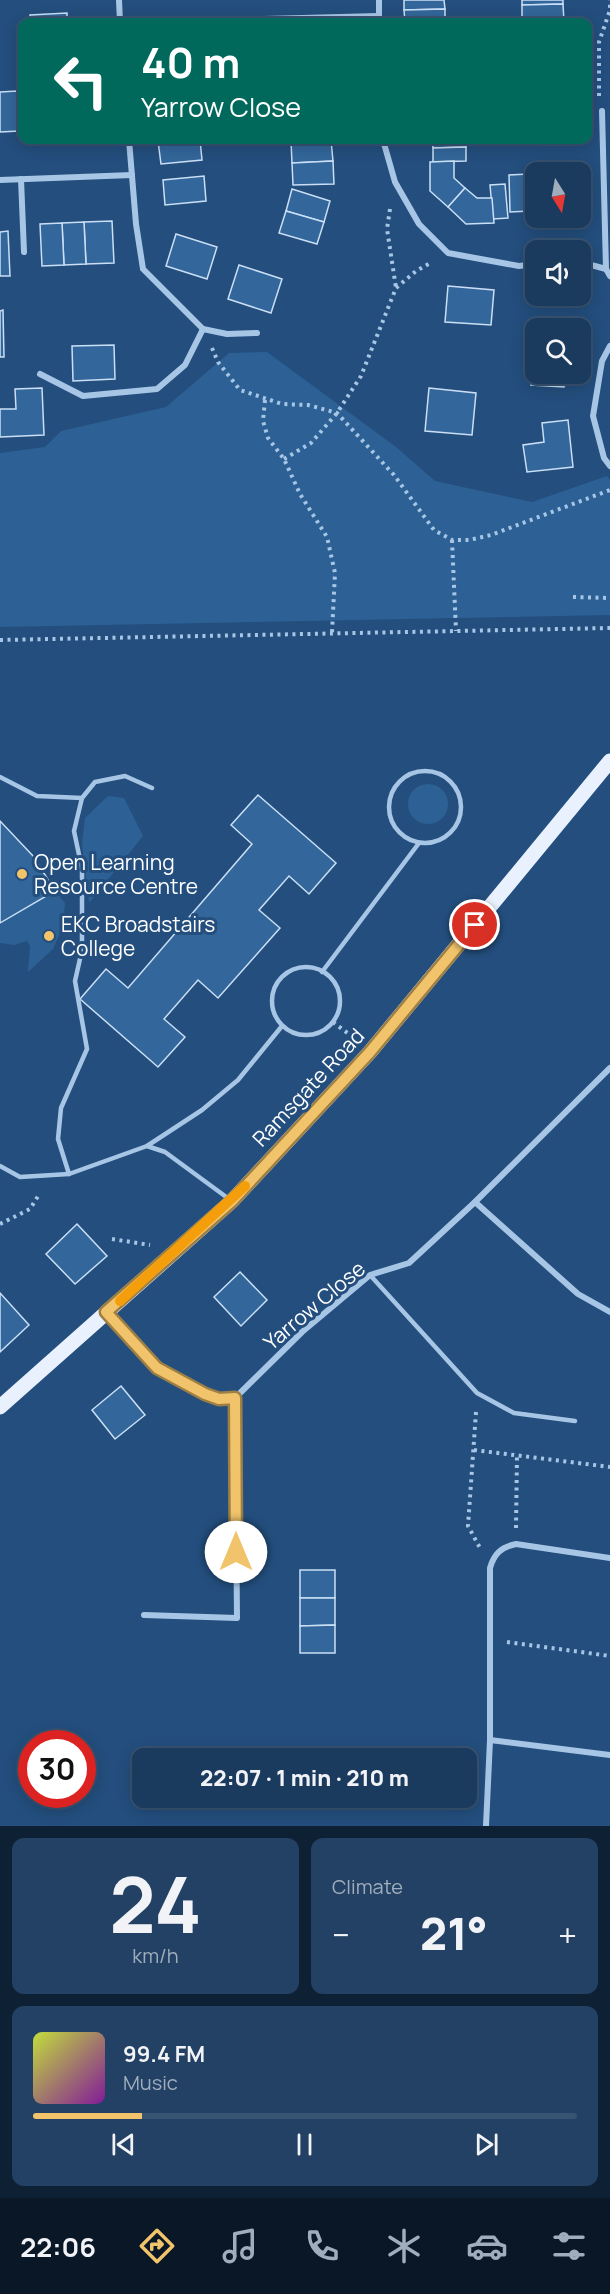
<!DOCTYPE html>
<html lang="en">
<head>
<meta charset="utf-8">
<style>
  :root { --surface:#1a3a5e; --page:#234164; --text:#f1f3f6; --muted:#9fadbc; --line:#385473; --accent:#f1c36a }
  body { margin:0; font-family:Manrope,sans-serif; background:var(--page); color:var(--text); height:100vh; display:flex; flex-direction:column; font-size:22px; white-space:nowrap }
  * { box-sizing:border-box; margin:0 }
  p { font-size:20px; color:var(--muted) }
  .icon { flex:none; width:33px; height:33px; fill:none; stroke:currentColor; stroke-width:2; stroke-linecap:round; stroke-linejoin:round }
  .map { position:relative; height:1826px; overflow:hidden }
  .sheet { display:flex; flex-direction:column; gap:12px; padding:12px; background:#0e2034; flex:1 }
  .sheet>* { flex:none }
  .banner { position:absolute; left:18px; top:18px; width:574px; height:126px; border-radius:12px; box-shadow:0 3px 15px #0003,0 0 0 2px var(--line); background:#00695c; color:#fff; overflow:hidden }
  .needle { width:39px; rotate:169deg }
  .controls { position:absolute; left:525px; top:162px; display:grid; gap:12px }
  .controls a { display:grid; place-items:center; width:66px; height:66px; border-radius:12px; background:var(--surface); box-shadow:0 3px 15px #0003,0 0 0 2px var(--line); font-size:30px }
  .speed { position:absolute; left:18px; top:1730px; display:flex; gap:12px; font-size:30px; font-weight:700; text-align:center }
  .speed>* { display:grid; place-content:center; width:78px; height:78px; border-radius:50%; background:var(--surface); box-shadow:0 3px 15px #0003,0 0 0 2px var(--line); line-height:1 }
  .speed .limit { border:9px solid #d22; background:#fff; color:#111 }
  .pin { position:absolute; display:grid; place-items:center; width:51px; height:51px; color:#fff; margin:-26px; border:3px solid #fff; border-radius:50%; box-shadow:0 2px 6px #0007 }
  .me { position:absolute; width:66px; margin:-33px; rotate:0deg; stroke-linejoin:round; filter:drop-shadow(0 0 4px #0008) }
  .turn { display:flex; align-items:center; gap:21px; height:126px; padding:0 24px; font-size:27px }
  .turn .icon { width:78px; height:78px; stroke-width:2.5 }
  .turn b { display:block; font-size:42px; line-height:51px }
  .big { font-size:45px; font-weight:800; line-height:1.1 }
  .sheet .tile { flex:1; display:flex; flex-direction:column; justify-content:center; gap:9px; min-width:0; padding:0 21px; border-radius:12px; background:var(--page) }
  .sheet .dial { align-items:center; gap:0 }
  .dial b { font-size:78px; line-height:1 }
  .song { display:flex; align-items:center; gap:18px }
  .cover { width:72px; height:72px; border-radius:9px; background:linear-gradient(135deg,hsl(70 70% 55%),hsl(290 70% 35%)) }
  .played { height:6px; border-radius:3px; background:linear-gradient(90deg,var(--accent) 20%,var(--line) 20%) }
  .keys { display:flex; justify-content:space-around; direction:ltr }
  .heat { display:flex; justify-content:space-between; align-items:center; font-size:33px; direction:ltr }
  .sheet .tiles { flex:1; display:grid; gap:12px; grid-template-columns:1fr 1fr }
  .tile:last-child { grid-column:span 2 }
  .trip { position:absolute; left:132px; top:1748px; width:345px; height:60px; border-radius:12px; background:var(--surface); box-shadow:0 3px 15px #0003,0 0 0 2px var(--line); font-weight:800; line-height:60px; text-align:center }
  .menu { display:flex; height:96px; justify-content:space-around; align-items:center; background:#0a1726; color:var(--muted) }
  .menu .icon { width:42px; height:42px }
  .menu .selected { color:var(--accent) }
  .menu b { font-size:27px; color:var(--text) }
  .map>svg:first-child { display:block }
  .green { fill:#2d6195 }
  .building { fill:#33669a; stroke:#cadff5; stroke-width:1.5 }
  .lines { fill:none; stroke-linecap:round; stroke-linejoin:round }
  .path { stroke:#a7c6e6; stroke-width:4; stroke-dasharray:3 4.5; stroke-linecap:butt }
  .lane { stroke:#a7c6e6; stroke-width:4.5 }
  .street { stroke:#a7c6e6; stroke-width:6 }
  .primary { stroke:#e8f1fd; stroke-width:15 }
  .route-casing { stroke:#9d7f45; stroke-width:15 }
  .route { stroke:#f1c36a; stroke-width:10 }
  .slow { stroke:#f59e0b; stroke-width:10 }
  .poi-dot { fill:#f1c36a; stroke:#234e7d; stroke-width:2 }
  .labels { text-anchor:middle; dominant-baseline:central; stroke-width:6; stroke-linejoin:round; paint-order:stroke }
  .poi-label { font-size:21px; fill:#fff; stroke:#234e7d; text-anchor:start }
  .street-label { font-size:21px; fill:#fff; stroke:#234e7d }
</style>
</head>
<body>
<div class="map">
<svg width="610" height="1826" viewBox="0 0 610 1826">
  <rect width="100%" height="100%" fill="#234e7d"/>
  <!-- green -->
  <g class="green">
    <polygon points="267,352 396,447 435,481 532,502 607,476 610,480 610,615 0,627 0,453 45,447 61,431 166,407 229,353"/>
    <circle cx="428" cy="804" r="20"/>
    <polygon points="108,796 124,798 143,836 89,903 82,843 85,818"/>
    <polygon points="55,891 65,903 63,926 53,949 28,972 30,946 27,941 14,945 0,943 0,923"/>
  </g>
  <!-- building -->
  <g class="building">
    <polygon points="404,0 444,0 445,9 404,10"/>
    <polygon points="522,0 563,0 563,4 522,5"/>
    <polygon points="563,4 564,22 522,22 522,5"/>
    <polygon points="445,9 445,22 405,22 404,10"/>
    <polygon points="67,13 67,22 31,22 30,15"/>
    <polygon points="17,91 19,131 0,132 0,92"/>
    <polygon points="172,140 200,140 202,160 161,164 158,141"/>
    <polygon points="331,140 333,161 292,163 291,141"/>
    <polygon points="432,140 465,140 466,147 433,148"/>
    <polygon points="466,147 466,161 433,162 433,148"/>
    <polygon points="333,161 334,184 293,185 292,163"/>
    <polygon points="454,161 454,178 465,188 448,207 430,191 430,162"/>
    <polygon points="528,174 530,211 510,212 509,175"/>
    <polygon points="528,174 536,174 536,211 530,211"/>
    <polygon points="204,176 206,201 165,205 163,180"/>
    <polygon points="505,184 508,218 493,219 490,185"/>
    <polygon points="465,188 477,198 492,198 494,223 466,224 448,207"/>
    <polygon points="292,189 330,201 324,222 286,211"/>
    <polygon points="286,211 324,222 317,244 279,233"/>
    <polygon points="112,221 114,263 86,264 84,222"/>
    <polygon points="84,222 86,264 64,265 62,223"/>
    <polygon points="62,223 64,265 42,266 40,224"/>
    <polygon points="8,231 10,276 0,276 0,232"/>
    <polygon points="176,234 217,247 207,279 166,266"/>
    <polygon points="239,265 282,279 271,313 228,299"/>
    <polygon points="448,286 494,290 491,325 445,322"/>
    <polygon points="3,310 4,357 0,357 0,311"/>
    <polygon points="535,344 536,374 566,374 564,387 531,385"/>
    <polygon points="114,345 115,379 73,381 72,346"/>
    <polygon points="42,388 44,435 0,437 0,409 16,409 15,389"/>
    <polygon points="429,388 476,393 472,435 425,431"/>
    <polygon points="568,420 573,467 527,472 523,445 544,442 542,423"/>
    <polygon points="258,795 336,863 309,894 289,876 259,910 280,928 218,998 198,980 164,1019 185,1037 158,1067 80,999 106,969 128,988 252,844 231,825"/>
    <polygon points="0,821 34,857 55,891 0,923"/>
    <polygon points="77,1224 107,1256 75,1284 46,1254"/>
    <polygon points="240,1272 267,1300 241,1326 214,1297"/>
    <polygon points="0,1293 29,1325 0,1352"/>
    <polygon points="121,1386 145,1415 115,1439 92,1410"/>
    <rect x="300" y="1570" width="35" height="28"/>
    <polygon points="300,1598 335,1598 335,1625 300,1626"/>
    <polygon points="335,1625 335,1653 300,1653 300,1626"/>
  </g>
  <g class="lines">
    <!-- path -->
    <g class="path">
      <polyline points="599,96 599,42 610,10 610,0"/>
      <polyline points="390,209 387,229 396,288"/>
      <polyline points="212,348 218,362 240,390 282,404 308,405 337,413 394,475 434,530 452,540 469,540 491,535 610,490"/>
      <polyline points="265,400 263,421 268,438 284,459 300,494 327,537 335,573 332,633"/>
      <polyline points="284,459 311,443 337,413 361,376 396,288 416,271 432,262"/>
      <polyline points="452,540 456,631"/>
      <polyline points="573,597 610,598"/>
      <polyline points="0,640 610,628"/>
      <polyline points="333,1022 354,1038"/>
      <polyline points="0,1224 30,1209 40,1193"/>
      <polyline points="112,1239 150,1245"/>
      <polyline points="476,1412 468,1526 480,1548"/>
      <polyline points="474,1450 610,1467"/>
      <polyline points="516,1528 517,1455"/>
      <polyline points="507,1642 610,1656"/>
    </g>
    <!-- lane -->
    <g class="lane">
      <circle cx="425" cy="807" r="36"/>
      <polyline points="0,777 37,796 82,798"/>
      <circle cx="306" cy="1001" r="34"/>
      <polyline points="322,972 419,843"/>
      <polyline points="147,1146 165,1152 229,1199"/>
      <polyline points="0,1166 20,1177 69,1174 147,1146 202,1110 238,1080 282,1026"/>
      <polyline points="69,1174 58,1139 61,1108 87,1049 75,981 82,950 82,869 74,831 82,798 95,782 125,776 152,788"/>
      <polyline points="370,1275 477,1393 514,1413 575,1421"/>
    </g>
    <!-- street -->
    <g class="street">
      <polyline points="119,0 120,22"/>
      <polyline points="379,0 379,22"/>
      <polyline points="142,22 379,16"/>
      <polyline points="602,111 606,269"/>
      <polyline points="129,140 136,224 143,269 203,329 227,334 257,333"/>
      <polyline points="383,140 395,182 419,224 448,253 519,266 536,264"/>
      <polyline points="21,179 24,252"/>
      <polyline points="0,180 132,175"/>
      <polyline points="580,262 606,269 610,276"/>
      <polyline points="610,346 602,361 593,416 604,458 610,466"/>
      <polyline points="40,374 83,396 157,389 185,365 203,329"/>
      <polyline points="475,1202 578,1294 610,1312"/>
      <polyline points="107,1313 157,1368 205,1394 219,1399 235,1398 302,1332 370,1275 409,1263 475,1202 610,1068"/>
      <polyline points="144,1615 237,1618 235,1398"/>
      <polyline points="490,1740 610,1755"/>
      <path d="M486,1826l4,-86v-172c4,-14 11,-21 26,-24l94,14"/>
    </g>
    <!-- primary -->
    <polyline class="primary" points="0,1407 232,1201 370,1052 610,761"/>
  </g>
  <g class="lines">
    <!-- route casing -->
    <g class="route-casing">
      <polyline id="route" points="236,1552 235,1398 219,1399 205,1394 157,1368 106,1312 232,1201 370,1052 475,925"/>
    </g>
    <!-- route -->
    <use href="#route" class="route"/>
    <!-- slow -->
    <polyline class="slow" points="120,1301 245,1186"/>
  </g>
  <!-- markers -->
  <g class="poi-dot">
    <circle cx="22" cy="874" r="6"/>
    <circle cx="49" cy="936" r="6"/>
  </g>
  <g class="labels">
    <!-- poi labels -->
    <g class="poi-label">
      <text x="34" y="862">Open Learning<tspan x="34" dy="24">Resource Centre</tspan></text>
      <text x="61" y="924">EKC Broadstairs<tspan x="61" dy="24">College</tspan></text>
    </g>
    <!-- street labels -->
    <g class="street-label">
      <text transform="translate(308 1087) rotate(-47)">Ramsgate Road</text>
      <text transform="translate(314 1305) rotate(-40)">Yarrow Close</text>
    </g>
  </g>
</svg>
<div class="controls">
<a><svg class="needle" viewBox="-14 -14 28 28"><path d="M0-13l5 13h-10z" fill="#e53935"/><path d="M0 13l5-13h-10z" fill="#9fadbc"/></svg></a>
<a><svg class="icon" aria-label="sound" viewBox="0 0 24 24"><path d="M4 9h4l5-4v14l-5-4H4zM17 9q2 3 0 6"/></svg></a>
<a><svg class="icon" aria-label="search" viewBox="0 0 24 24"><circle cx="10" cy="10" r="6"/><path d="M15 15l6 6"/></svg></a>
</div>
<div class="speed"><div class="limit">30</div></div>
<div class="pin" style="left:475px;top:925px;background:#d93025"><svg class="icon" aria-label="arrive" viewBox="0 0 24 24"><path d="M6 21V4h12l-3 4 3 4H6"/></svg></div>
<svg class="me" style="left:236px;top:1552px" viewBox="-20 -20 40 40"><circle r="19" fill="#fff"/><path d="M0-13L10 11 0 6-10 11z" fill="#f1c36a"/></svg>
<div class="trip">22:07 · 1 min · 210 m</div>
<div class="banner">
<div class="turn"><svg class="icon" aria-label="left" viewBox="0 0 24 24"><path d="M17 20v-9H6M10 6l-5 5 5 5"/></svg><div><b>40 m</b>Yarrow Close</div></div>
</div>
</div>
<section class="sheet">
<div class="tiles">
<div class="tile dial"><b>24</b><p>km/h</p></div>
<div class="tile"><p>Climate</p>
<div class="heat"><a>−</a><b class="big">21°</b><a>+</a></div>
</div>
<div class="tile">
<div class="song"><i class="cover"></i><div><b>99.4 FM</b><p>Music</p></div></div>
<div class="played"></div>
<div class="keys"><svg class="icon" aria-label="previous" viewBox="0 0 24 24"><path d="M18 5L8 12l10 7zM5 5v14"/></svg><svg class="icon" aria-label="pause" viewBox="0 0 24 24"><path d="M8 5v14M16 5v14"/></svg><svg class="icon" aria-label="next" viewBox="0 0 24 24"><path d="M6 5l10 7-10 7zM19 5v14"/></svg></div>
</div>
</div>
</section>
<nav class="menu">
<b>22:06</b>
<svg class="icon selected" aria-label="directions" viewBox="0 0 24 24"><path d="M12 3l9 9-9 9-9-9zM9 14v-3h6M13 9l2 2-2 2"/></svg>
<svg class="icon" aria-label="music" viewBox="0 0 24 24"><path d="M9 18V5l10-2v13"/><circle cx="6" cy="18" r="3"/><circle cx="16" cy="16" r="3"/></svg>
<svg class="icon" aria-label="phone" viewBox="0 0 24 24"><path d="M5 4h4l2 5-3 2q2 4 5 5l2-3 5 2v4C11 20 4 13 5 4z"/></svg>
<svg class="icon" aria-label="climate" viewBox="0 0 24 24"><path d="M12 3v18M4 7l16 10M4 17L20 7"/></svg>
<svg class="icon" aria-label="car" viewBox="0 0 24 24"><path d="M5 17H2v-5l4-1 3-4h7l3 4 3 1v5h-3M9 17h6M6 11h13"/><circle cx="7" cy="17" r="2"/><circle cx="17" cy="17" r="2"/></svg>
<svg class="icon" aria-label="filters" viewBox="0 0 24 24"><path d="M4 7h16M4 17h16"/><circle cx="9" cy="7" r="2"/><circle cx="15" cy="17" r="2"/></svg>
</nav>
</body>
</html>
